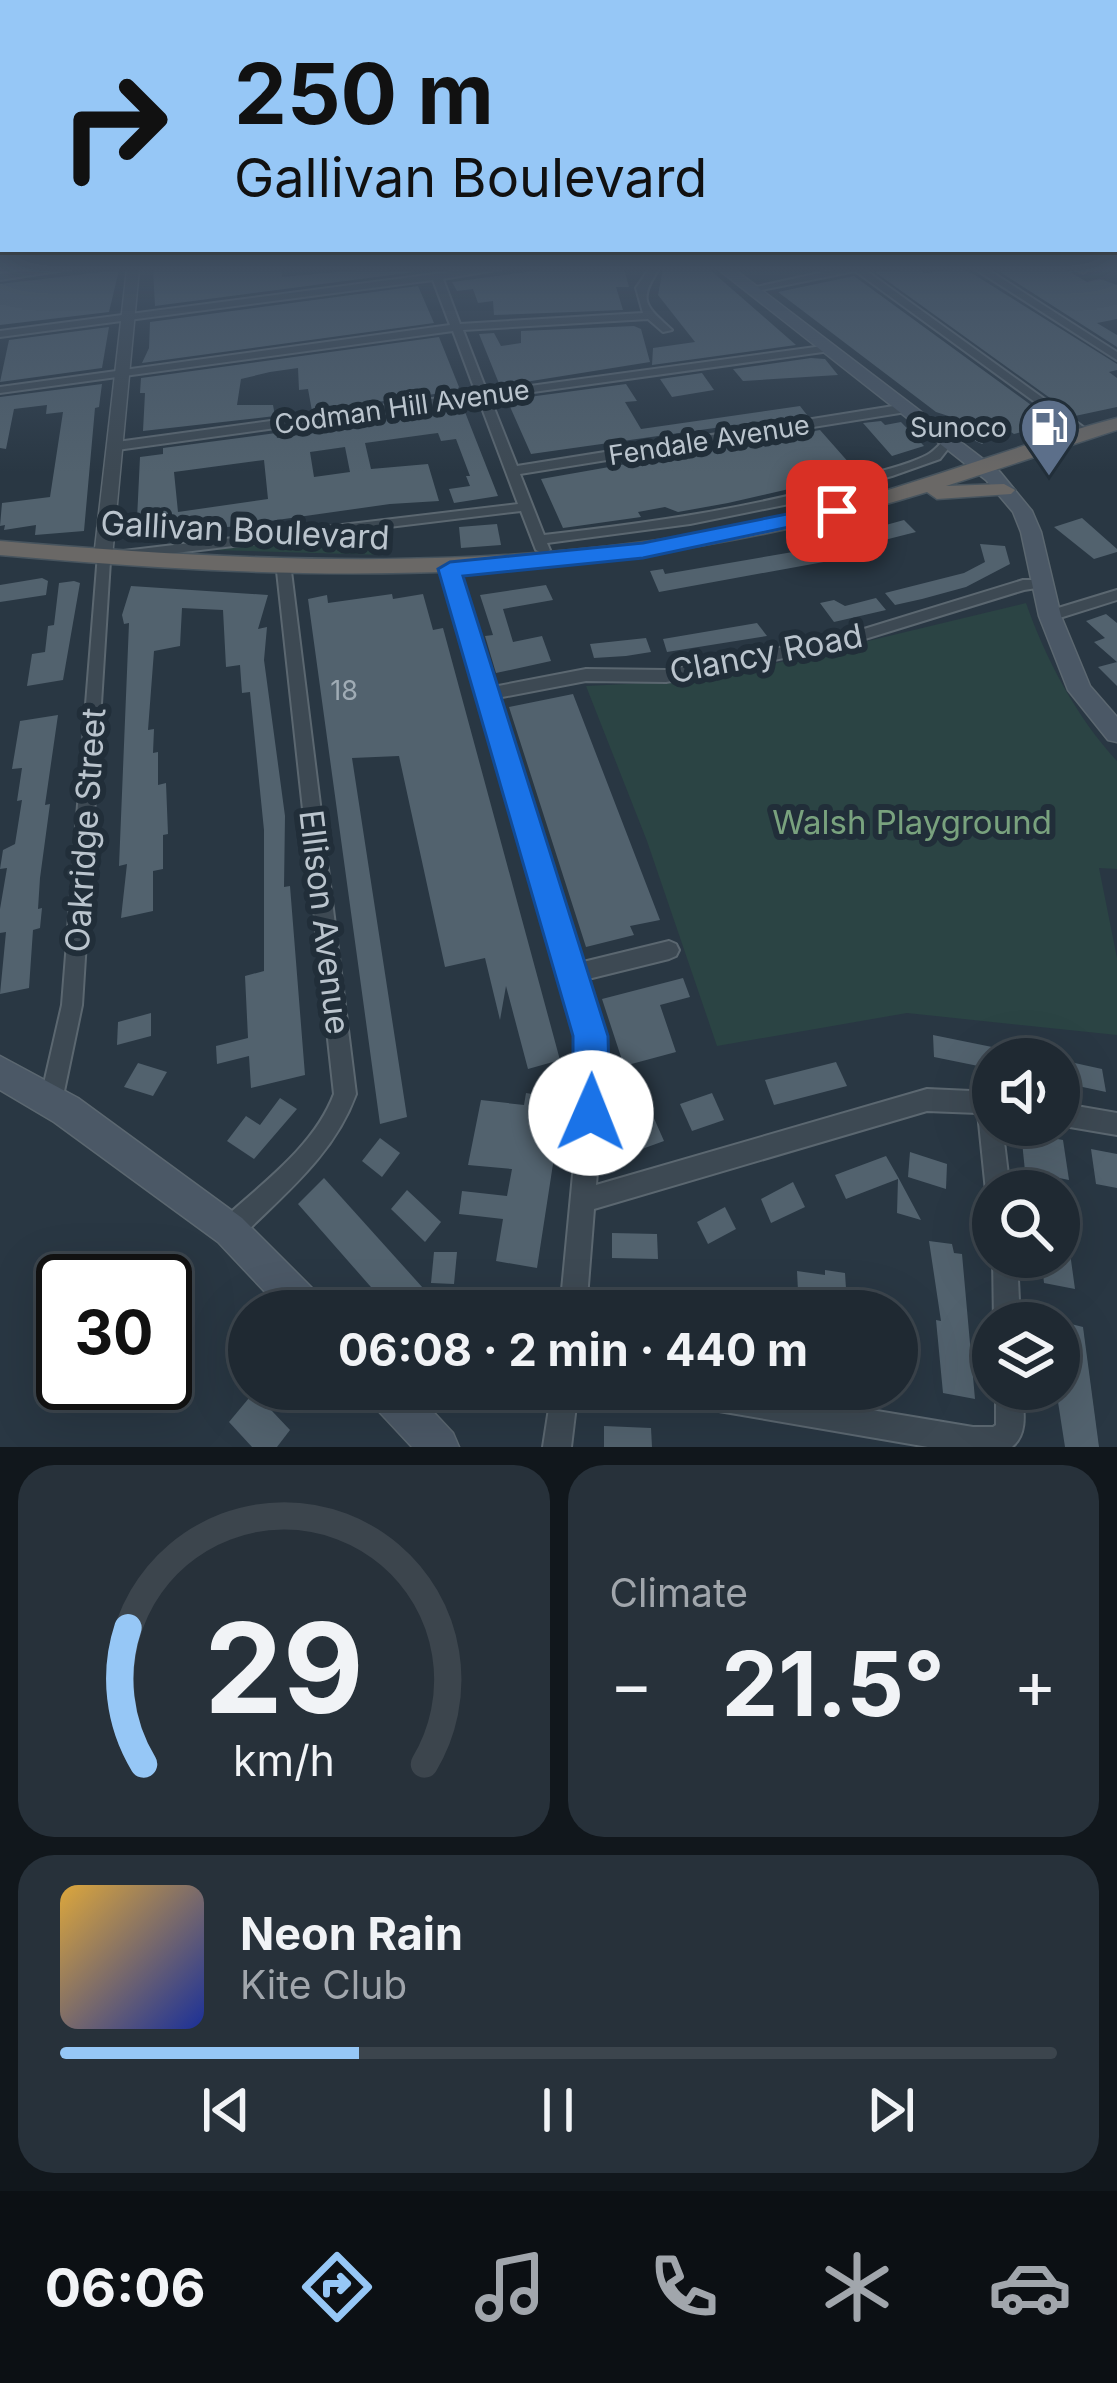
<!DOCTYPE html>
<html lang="en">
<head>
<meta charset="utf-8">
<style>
  :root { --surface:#1f2932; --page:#27313a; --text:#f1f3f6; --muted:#a1a6ac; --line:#3c454d; --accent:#96c7f6 }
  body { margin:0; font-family:Inter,sans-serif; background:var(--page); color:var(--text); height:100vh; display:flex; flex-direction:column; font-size:45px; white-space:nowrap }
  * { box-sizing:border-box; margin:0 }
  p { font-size:39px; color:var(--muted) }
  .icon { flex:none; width:66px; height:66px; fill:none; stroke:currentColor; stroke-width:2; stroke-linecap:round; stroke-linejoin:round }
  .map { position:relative; height:1447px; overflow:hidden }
  .panel { display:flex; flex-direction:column; gap:18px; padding:18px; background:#11171c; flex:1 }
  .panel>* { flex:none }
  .banner { position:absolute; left:0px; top:0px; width:1119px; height:252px; box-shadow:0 12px 48px #0002,0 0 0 3px var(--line); background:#96c7f6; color:#111; overflow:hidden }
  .buttons { position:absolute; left:972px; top:1038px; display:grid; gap:24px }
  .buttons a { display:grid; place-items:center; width:108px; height:108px; border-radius:50%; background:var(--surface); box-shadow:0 12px 48px #0002,0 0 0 3px var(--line); font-size:60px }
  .speed { position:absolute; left:36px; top:1254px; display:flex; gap:24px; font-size:60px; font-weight:700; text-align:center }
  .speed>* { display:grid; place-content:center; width:156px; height:156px; border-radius:50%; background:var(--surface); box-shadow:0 12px 48px #0002,0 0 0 3px var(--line); line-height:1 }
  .speed .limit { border:6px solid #111; border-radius:18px; background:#fff; color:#111 }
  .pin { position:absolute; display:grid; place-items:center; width:102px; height:102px; color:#fff; margin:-51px; border-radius:24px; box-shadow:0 6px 18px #0006 }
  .me { position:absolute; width:132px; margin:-66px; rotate:1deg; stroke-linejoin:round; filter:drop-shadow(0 0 9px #0008) }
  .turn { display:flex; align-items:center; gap:42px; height:252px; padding:0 36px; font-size:54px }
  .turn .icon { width:156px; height:156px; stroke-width:2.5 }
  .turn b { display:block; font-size:84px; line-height:102px }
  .big { font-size:90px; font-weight:700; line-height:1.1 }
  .panel .card { flex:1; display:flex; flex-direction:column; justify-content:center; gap:18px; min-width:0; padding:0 42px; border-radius:36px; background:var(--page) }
  .panel .dial { align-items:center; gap:0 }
  .dial svg { height:312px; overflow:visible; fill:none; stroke:var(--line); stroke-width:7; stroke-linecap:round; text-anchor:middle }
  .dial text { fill:var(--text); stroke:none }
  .song { display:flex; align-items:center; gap:36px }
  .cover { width:144px; height:144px; border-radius:18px; background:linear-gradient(135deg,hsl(40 70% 55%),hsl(230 70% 35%)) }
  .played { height:12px; border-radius:6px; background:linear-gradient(90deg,var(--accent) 30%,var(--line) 30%) }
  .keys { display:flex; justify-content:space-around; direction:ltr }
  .heat { display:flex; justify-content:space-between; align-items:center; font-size:66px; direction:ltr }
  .panel .tiles { flex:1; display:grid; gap:18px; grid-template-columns:1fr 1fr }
  .card:last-child { grid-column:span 2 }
  .trip { position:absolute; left:228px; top:1290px; width:690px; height:120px; border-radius:60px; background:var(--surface); box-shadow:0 12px 48px #0002,0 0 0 3px var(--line); font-weight:700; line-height:120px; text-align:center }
  .dock { display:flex; height:192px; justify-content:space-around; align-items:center; background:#0c1014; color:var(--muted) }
  .dock .icon { width:84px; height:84px }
  .dock .current { color:var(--accent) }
  .dock b { font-size:54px; color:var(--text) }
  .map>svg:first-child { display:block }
  .green { fill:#2b4444 }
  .building { fill:#52626e; fill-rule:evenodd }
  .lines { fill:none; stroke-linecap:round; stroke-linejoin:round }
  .minor-casing { stroke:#5b6770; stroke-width:4 }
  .tertiary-casing { stroke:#5b6770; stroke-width:3 }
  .secondary-casing { stroke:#5b6770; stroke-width:3 }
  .trunk-casing { stroke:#47545e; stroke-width:3 }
  .minor { fill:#3d4953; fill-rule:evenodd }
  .tertiary { fill:#3d4953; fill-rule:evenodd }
  .secondary { fill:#4b5866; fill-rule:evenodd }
  .trunk { fill:#6a6866; fill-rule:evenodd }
  .route { fill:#1a73e8; stroke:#114b97; stroke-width:3 }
  .labels { text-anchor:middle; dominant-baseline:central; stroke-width:12; stroke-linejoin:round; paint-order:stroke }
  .far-street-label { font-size:27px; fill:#bac4cd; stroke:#212e39 }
  .far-poi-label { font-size:27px; fill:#bac4cd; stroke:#212e39; text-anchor:end }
  .number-label { font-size:27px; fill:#a0acb5 }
  .street-label { font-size:33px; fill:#bac4cd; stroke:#212e39 }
  .park-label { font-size:33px; fill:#79a27e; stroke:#212e39 }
</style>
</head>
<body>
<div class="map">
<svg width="1117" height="1447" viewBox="0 0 1117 1447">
  <rect width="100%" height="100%" fill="#293743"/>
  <!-- green -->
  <g class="green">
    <polygon points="384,531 383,555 210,550"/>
    <path d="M1026,603c19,55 51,115 91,158v108l-18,-1 18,90v77l-210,-22 -190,33 -70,-205 -61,-155 120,-6z"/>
  </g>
  <!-- building -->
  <g class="building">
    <polygon points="153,269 281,269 282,277 370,269 414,272 155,306"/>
    <polygon points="548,269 624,269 629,287 616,287 623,310 494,315 493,301 478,303 473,289 457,291 452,282"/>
    <polygon points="663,269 709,269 796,345 652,365 653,348 695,342 658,295"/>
    <polygon points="918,269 924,273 963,269 975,275 1117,364 1117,370 1109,372 1117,378 1117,407 1075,416 875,272"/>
    <polygon points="1065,269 1087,282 1100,279 1117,285 1117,319 1097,323 1117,335 1117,347 997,270"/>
    <polygon points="119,270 109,312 0,325 0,284"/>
    <polygon points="854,276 1053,421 1054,423 1014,434 1003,427 982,444 964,436 976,425 936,412 778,292"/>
    <polygon points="418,286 434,323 142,363 149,348 150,322"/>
    <polygon points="634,326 641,329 650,362 500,386 479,334 494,333 501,346 521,343 521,331"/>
    <polygon points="109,327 102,368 0,382 9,340"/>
    <polygon points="439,337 459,387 456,391 312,411 308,389 299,390 298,368 270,372 241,379 237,405 273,405 275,416 143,431 145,393 140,393 141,378"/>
    <polygon points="811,358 825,359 838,375 743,381 733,369"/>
    <polygon points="702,373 714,390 672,397 660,379"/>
    <polygon points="102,384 99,407 95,408 84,531 35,535 36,525 4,530 5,525 0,526 2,503 50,497 63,412 46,414 47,405 14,409 6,449 0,448 0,397"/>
    <polygon points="626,384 637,401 625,402 641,429 800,406 807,415 531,454 507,400"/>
    <path d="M463,407l35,89 -44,7 -5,-14 21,-3 -4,-10h4l-14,-37 -15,2 -3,-8 -8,1 -65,9 6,26 57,-5 11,37 -49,3 -254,36 4,-83 23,-3v-6l113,-15 1,5 38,-5 -1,-6zM345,447l5,25 -36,5 -4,-25zM264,460l4,39 -90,13 -4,-40z"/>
    <polygon points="881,421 885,425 901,422 924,446 892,456 863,423"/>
    <polygon points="820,430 858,473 728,503 678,512 665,507 638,512 641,517 563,528 541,479"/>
    <polygon points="1082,518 1117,549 1117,552 1094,559 1054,527"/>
    <polygon points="904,520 916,532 845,550 851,557 659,592 650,571 663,569 665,574 828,546 824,542"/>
    <polygon points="497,524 501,545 461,548 459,527"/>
    <polygon points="980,544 1005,546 1010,564 966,587 922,599 895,605 885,593 964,573 985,562"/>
    <polygon points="42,578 48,581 46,595 0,602 0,585"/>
    <polygon points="74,581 80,583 63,680 27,686 32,654 45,652 48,626 54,625 59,583"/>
    <polygon points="546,585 553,600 503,609 513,642 542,636 551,661 496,673 485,636 493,635 480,595"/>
    <polygon points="131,586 268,595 258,629 267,627 264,660 285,816 284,887 290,886 305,1075 251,1088 249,1056 217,1064 216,1046 248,1038 245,976 264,971 264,830 250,692 242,693 240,665 226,667 223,610 182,608 180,646 154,651 148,730 154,729 153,753 158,752 158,785 166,783 168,834 163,835 163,869 153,871 153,911 121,918 127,864 119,866 129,623 124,624 122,615"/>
    <polygon points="392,594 393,599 423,594 433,630 443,628 560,1060 528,1069 506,986 500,1020 485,958 445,967 399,756 352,758 407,1117 380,1124 308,599 327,595 328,603"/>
    <polygon points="876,598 886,610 834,622 820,603 834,600 845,606"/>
    <polygon points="1106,614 1117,623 1117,686 1098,667 1117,662 1094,642 1105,638 1086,621"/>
    <polygon points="757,623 767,636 667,652 663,639"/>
    <polygon points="646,638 651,652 626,656 594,658 590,644"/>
    <polygon points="573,694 660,920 630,926 634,935 586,947 509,707"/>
    <polygon points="58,715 45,805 50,804 40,878 38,909 42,908 40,928 33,930 29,988 0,994 6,932 0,933 0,909 7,868 0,869 3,850 15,844 22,800 17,801 22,768 12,769 20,721"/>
    <polygon points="683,978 690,997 660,1005 676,1052 624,1066 602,999"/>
    <polygon points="151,1013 151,1036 117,1045 118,1022"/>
    <polygon points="933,1035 1022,1053 1021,1059 993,1059 993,1069 934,1057"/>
    <polygon points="1061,1060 1102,1069 1106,1092 1064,1083"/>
    <polygon points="836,1062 847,1086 774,1105 765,1080"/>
    <polygon points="138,1063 167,1072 153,1096 124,1087"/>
    <polygon points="642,1091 664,1141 631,1153 621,1125 628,1122 619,1097"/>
    <polygon points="526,1093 563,1099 537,1268 496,1261 503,1219 459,1214 462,1191 507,1196 512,1169 468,1165 481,1100 524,1105"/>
    <polygon points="712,1093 724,1120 692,1131 680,1104"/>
    <polygon points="280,1098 297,1109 254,1159 227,1141 246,1116 260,1125"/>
    <polygon points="1021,1132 1063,1140 1069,1180 1025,1171"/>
    <polygon points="380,1138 400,1153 382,1177 362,1161"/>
    <polygon points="1091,1149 1117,1154 1117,1188 1096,1184"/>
    <polygon points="910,1152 947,1164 946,1189 908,1177"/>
    <polygon points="886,1156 898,1177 921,1220 897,1213 898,1179 846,1199 835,1175"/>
    <polygon points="324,1178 423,1288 403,1311 392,1311 298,1204"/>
    <polygon points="793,1182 805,1207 771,1223 761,1199"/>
    <polygon points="407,1190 441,1222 425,1242 391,1209"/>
    <polygon points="725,1207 736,1229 708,1244 697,1222"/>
    <polygon points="1059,1231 1067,1231 1075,1289 1044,1283 1041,1257 1059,1257"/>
    <polygon points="612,1233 657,1234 658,1259 612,1258"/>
    <polygon points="929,1241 952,1244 954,1253 962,1254 975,1399 943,1393 936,1320 941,1321"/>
    <polygon points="434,1252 457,1252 454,1284 431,1283"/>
    <polygon points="825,1270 845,1273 847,1304 841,1303 841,1311 799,1311 797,1271 825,1275"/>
    <polygon points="1059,1321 1083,1327 1099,1447 1065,1447 1056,1389"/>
    <polygon points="254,1392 290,1430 277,1447 252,1447 229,1422"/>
    <polygon points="604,1426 651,1428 652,1447 604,1447"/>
  </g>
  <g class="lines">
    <!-- minor casing -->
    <g class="minor-casing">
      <g id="minor">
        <polygon points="41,269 71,269 0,280 0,274"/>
        <path d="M473,269h28l-58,10 17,45 183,-11 -7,-25 13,-19h10c-22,32 -13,37 13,61l-9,2 -15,-13 -185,11 24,62 343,-47 5,3 -5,3 -340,47 27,68 389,-62 6,4 -6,4 -386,62 24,61c105,-12 211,-27 312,-57 23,-7 50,-12 71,-23 8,-4 14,-13 21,-18l6,4 -14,18 -48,17 -98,27 -104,21 -143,19 3,7 -7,4 -7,-4 -15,-39 -411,50 -28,444 -20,96 -3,8 -8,3 -8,-3 -3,-8 22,-96 36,-451 420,-50 -39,-104 -362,50 -6,-4 6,-4 359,-49 -23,-62 -453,62v-6l450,-62 -17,-45 -433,57v-6z"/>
        <polygon points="837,269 864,269 1093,434 1083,437 855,271 752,292 747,289"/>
        <polygon points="975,269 987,269 1117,352 1117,360"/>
        <polygon points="1076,269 1087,269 1088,270 1083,273"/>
        <polygon points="450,565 457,570 493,687 586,669 666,670 711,662 851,633 1023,580 1049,580 1051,583 1049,586 1024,590 852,643 711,674 666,682 586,681 497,698 579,963 669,941 676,944 679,950 676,956 669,959 584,980 602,1036 605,1069 596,1185 927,1089 993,1092 993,1125 1002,1125 1010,1191 993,1191 993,1201 986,1191 978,1113 927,1111 594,1209 586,1311 560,1311 583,1069 580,1036 481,700 476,695 479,691 443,570"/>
        <path d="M284,566l7,5 65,523c-22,61 -72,100 -117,145l-9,3 -9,-3 -3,-9 3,-9c40,-37 93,-74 113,-127l-57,-523z"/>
        <polygon points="1117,590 1117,600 1050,621 1043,616 1045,612"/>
        <polygon points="1059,1103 1117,1113 1117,1135 1058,1125"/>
        <polygon points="993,1257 1017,1257 1020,1323 994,1323"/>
        <polygon points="552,1389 578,1389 571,1447 543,1447"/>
        <path d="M653,1389h92l228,38h20l3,-2v-36h26c1,20 7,44 -10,58h-84l-262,-45 -9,-4z"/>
      </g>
    </g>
    <!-- tertiary casing -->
    <g class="tertiary-casing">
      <polygon id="tertiary" points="127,269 139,269 112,557 103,563 94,557"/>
    </g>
    <!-- secondary casing -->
    <g class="secondary-casing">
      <g id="secondary">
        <polygon points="718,269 734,269 1000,472 1032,511 1041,532 1061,616 1090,686 1117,717 1117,742 1108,740 1068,690 1039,616 1021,532 1013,512 986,480"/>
        <polygon points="0,1056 78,1098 242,1218 322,1298 328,1311 283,1311 218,1242 54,1122 0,1090"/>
        <polygon points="366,1389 412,1389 453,1433 459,1447 412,1447 371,1403"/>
      </g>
    </g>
    <!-- trunk casing -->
    <g class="trunk-casing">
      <path id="trunk" d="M1117,418v12l-171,56 58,-2 11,6 -4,4 -74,5 -10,-7c-314,97 -603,92 -927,63v-14c258,22 514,33 769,-20 119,-24 231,-72 348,-103z"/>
    </g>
    <!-- minor -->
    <use href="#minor" class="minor"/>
    <!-- tertiary -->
    <use href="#tertiary" class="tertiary"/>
    <!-- secondary -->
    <use href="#secondary" class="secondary"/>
    <!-- trunk -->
    <use href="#trunk" class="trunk"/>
  </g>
  <!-- sky -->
  <linearGradient id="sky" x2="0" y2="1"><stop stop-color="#171e25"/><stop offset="0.57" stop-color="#435366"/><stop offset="1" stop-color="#435366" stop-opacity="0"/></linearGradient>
  <rect width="1117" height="472" fill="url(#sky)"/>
  <!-- route -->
  <polygon class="route" points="837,504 845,506 845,515 643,558 463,576 608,1036 610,1113 604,1126 591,1131 578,1126 573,1113 573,1036 438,569 450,562 643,543"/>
  <!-- icons -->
  <defs>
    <g id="fuel-pin" transform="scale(3)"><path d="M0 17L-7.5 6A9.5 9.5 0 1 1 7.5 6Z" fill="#5c6f8a" stroke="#212e39"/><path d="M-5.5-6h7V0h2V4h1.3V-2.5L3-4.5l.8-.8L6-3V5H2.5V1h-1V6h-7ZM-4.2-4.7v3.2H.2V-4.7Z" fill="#fff"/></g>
  </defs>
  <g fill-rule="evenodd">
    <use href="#fuel-pin" x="1049" y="427"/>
  </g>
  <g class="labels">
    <!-- far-street labels -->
    <g class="far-street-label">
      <text transform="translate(402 407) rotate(-8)">Codman Hill Avenue</text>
      <text transform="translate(709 440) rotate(-9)">Fendale Avenue</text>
    </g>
    <!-- far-poi labels -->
    <g class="far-poi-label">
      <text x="1007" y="427">Sunoco</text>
    </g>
    <!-- number labels -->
    <g class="number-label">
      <text x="344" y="690">18</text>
    </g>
    <!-- street labels -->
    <g class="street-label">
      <text transform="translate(245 530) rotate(3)">Gallivan Boulevard</text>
      <text transform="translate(766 653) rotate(-11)">Clancy Road</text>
      <text transform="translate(85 830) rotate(-86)">Oakridge Street</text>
      <text transform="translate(325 922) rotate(83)">Ellison Avenue</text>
    </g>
    <!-- park labels -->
    <g class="park-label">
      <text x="912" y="822">Walsh Playground</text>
    </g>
  </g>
</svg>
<div class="buttons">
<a><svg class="icon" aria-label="sound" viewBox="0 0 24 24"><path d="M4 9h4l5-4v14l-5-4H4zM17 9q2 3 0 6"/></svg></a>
<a><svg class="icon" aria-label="search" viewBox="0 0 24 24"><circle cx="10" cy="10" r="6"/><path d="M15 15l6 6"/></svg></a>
<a><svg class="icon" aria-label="layers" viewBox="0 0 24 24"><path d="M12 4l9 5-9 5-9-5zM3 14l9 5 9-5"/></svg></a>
</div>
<div class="speed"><div class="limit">30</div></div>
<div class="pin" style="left:837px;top:511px;background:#d93025"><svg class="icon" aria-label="arrive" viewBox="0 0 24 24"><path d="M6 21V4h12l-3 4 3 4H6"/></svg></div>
<svg class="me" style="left:591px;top:1113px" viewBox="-20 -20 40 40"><circle r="19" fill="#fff"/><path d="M0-13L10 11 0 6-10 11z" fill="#1a73e8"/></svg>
<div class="trip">06:08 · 2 min · 440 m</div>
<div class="banner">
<div class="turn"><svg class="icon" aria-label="right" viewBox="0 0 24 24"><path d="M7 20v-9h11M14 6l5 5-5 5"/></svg><div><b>250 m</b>Gallivan Boulevard</div></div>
</div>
</div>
<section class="panel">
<div class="tiles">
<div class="card dial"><svg viewBox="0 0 100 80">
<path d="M14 69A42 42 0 1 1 86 69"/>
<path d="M14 69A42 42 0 0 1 10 34" stroke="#96c7f6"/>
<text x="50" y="56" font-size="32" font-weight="700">29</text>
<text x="50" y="72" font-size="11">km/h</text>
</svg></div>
<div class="card"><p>Climate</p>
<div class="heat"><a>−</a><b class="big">21.5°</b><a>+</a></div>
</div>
<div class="card">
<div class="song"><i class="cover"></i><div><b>Neon Rain</b><p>Kite Club</p></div></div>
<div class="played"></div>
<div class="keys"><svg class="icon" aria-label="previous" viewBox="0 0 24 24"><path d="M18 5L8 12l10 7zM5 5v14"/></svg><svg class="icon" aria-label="pause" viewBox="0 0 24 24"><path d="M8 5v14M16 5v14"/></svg><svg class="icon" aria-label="next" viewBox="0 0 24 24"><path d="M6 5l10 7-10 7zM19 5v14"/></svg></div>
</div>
</div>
</section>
<nav class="dock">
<b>06:06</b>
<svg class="icon current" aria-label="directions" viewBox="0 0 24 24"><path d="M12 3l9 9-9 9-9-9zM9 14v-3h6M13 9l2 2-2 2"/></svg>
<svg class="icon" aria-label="music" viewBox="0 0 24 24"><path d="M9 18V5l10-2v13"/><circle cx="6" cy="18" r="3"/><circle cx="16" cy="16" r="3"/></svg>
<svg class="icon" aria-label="phone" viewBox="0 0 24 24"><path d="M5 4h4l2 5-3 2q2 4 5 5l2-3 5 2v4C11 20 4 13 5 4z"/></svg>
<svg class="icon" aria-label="climate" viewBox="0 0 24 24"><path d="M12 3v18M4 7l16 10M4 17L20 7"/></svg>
<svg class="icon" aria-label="car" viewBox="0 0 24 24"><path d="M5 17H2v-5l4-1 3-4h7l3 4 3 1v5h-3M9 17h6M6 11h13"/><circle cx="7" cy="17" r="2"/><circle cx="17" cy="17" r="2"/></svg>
</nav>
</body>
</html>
